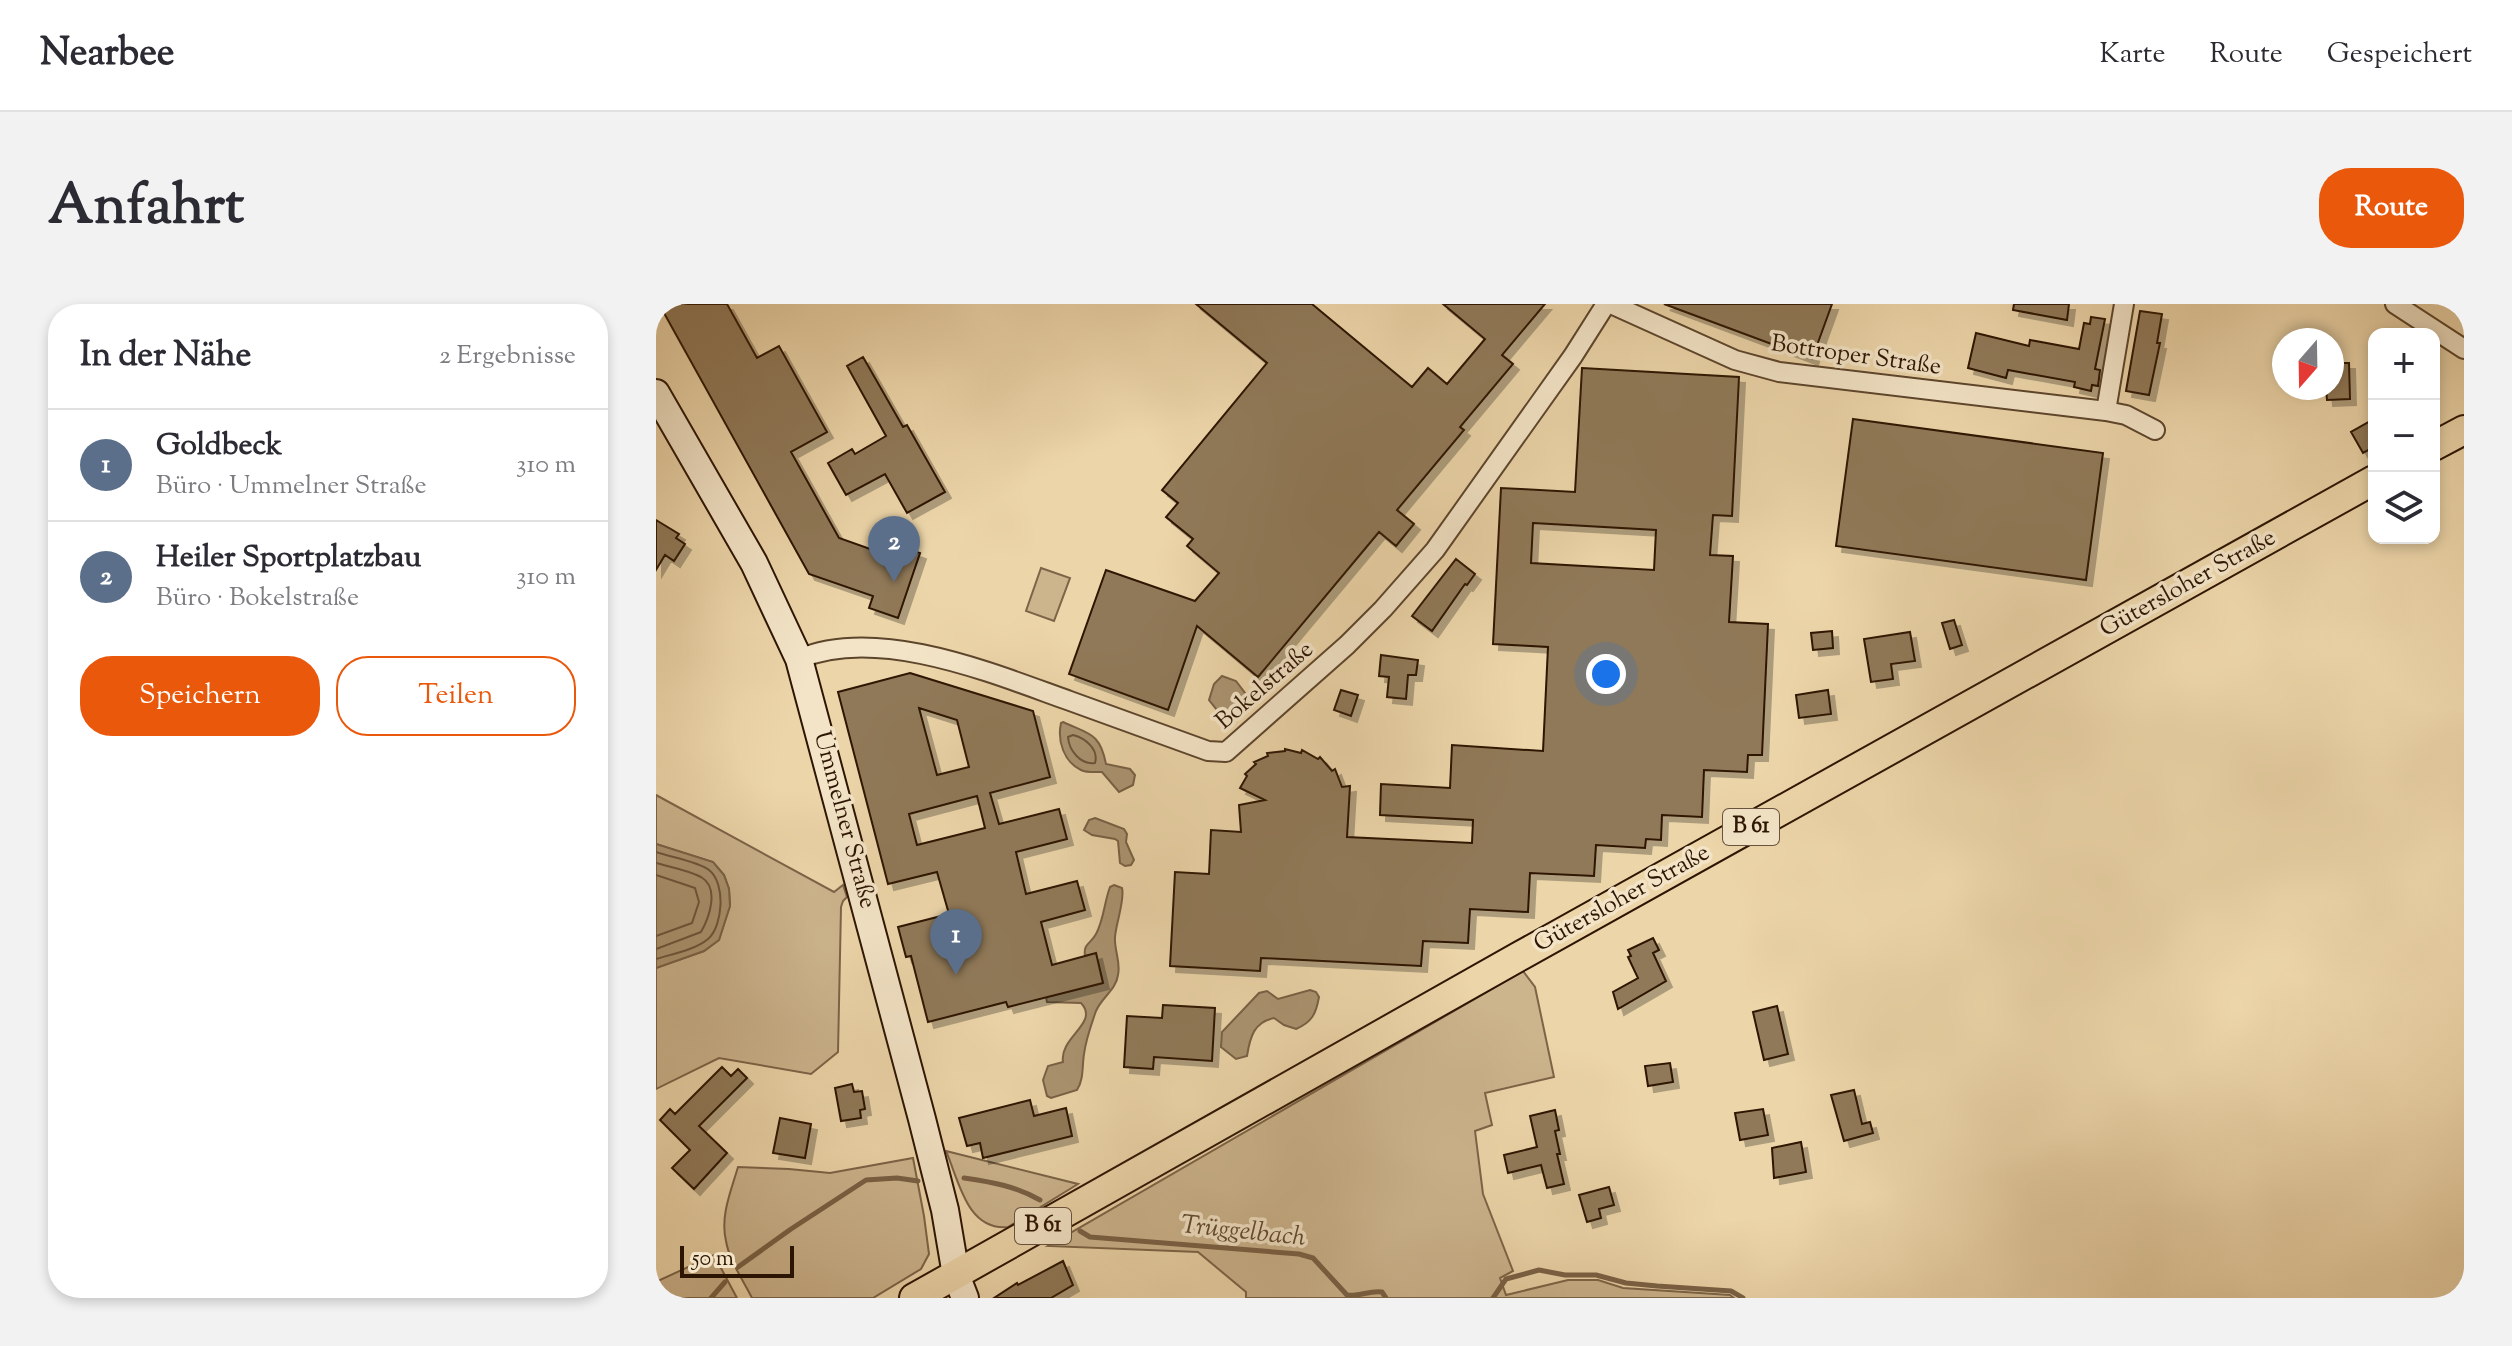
<!DOCTYPE html>
<html lang="de">
<meta charset="utf-8">
<style>
body{margin:0;font-family:"Sorts Mill Goudy",serif;background:#f2f2f3;color:#2b2b33}
.controls{position:absolute;right:24px;top:24px;display:grid;overflow:hidden;border-radius:16px;box-shadow:0 4px 12px #0003}
.controls button{width:72px;height:72px;display:grid;place-items:center;padding:0;border:0;border-bottom:2px solid #e1e1e2;background:#fff;color:#2b2b33;font:40px sans-serif}
.compass{position:absolute;left:1616px;top:24px;width:72px;height:72px;border-radius:50%;background:#fff;box-shadow:0 4px 12px #0003;rotate:200deg}
.scale{position:absolute;left:24px;bottom:20px;width:114px;box-sizing:border-box;padding-left:8px;border:4px solid #2d1503;border-top:0;font-size:22px;line-height:28px;white-space:nowrap;color:#2d1503;-webkit-text-stroke:6px #f3e4c7;paint-order:stroke}
.you{position:absolute;left:950px;top:370px;width:28px;height:28px;margin:-20px;border:6px solid #fff;border-radius:50%;background:#1a73e8;box-shadow:0 0 0 12px #1a73e833}
.badge{display:grid;place-items:center;width:52px;height:52px;border-radius:50%;background:#ea580c;color:#fff;font-size:26px;font-weight:700}
.pin{position:absolute;translate:-50% -66px;filter:drop-shadow(0 2px 4px #0008)}
.pin::after{content:'';position:absolute;top:42px;width:28px;height:24px;background:inherit;clip-path:polygon(0 0,100% 0,50% 100%)}
.list{margin:0;padding:0;list-style:none}
h2{display:flex;justify-content:space-between;align-items:center;height:104px;margin:0;padding:0 32px;font-size:34px}
h2 small{font-size:26px;font-weight:400;color:#7c7c81}
.list li{display:grid;grid-template-columns:52px 1fr auto;gap:24px;align-items:center;box-sizing:border-box;height:112px;padding:0 32px;border-top:2px solid #e1e1e2}
.list b{display:block;font-size:30px;white-space:nowrap}
.list p{margin:0;font-size:26px;white-space:nowrap;color:#7c7c81}
.list em{font-size:26px;font-style:normal;color:#7c7c81}
.actions{display:flex;gap:16px;padding:24px 32px}
.actions a{flex:1;padding:18px 0;border:2px solid #ea580c;border-radius:32px;text-align:center;font-size:28px;color:#ea580c}
.actions .main{background:#ea580c;color:#fff}
.icon{flex:none;width:44px;height:44px;fill:none;stroke:currentColor;stroke-width:2;stroke-linecap:round;stroke-linejoin:round}
.map{position:relative;flex:none;width:1808px;height:994px;overflow:hidden;border-radius:32px}
header{display:flex;align-items:center;gap:48px;box-sizing:border-box;height:112px;padding:0 40px;background:#fff;border-bottom:2px solid #e1e1e2}
header strong{font-size:38px}
nav{display:flex;gap:44px;margin-inline-start:auto;font-size:28px}
.intro{display:flex;align-items:center;justify-content:space-between;box-sizing:border-box;height:192px;padding:0 48px}
h1{margin:0;font-size:56px}
.button{padding:20px 36px;border-radius:32px;background:#ea580c;color:#fff;font-size:28px;font-weight:700}
main{display:flex;gap:48px;padding:0 48px}
aside{flex:1;background:#fff;border-radius:32px;box-shadow:0 4px 12px #0003}
.map>svg:first-child{display:block}
.green{fill:#ccb48d;stroke:#7c6448;stroke-width:2}
.water{fill:#ab9471;stroke:#796145;stroke-width:2}
.lines{fill:none;stroke-linecap:round;stroke-linejoin:round}
.shore{stroke:#6c543a;stroke-width:2}
.stream{stroke:#796145;stroke-width:5}
.building{fill:#907959;stroke:#2d1503;stroke-width:2;fill-rule:evenodd;filter:url(#shadow)}
.street-casing{stroke:#5d452c;stroke-width:22}
.secondary-casing{stroke:#2d1503;stroke-width:30}
.primary-casing{stroke:#2d1503;stroke-width:32}
.street{stroke:#f3e4c7;stroke-width:18}
.secondary{stroke:#f3e4c7;stroke-width:26}
.primary{stroke:#ecd5a9;stroke-width:28}
.labels{text-anchor:middle;dominant-baseline:central;stroke-width:7;stroke-linejoin:round;paint-order:stroke}
.shield{fill:#f3e4c7;stroke:#68533e;stroke-width:2}
.shield-label{font-size:22px;font-weight:bold;fill:#2d1503}
.street-label{font-size:24px;fill:#2d1503;stroke:#f3e4c7}
.water-label{font-size:26px;font-style:italic;fill:#5f482f;stroke:#f3e4c7}
</style>
<header>
<strong>Nearbee</strong>
<nav><a>Karte</a><a>Route</a><a>Gespeichert</a></nav>
</header>
<div class="intro"><h1>Anfahrt</h1><a class="button">Route</a></div>
<main>
<aside>
<h2>In der Nähe<small>2 Ergebnisse</small></h2>
<ul class="list">
<li><span class="badge" style="background:#5c6f8a">1</span><div><b>Goldbeck</b><p>Büro · Ummelner Straße</p></div><em>310 m</em></li>
<li><span class="badge" style="background:#5c6f8a">2</span><div><b>Heiler Sportplatzbau</b><p>Büro · Bokelstraße</p></div><em>310 m</em></li>
</ul>
<div class="actions"><a class="main">Speichern</a><a>Teilen</a></div>
</aside>
<div class="map">
<svg width="1808" height="994" viewBox="0 0 1808 994">
<defs>
<filter id="shadow"><feDropShadow dx="6" dy="6" stdDeviation="0" flood-color="#0004"/></filter>
</defs>
<rect width="100%" height="100%" fill="#ecd5a9"/>
<filter id="stains"><feTurbulence type="fractalNoise" baseFrequency=".0025" numOctaves="4"/><feColorMatrix values="0 0 0 0 .2 0 0 0 0 .09 0 0 0 0 .02 0 0 0 .5 -.17"/></filter>
<radialGradient id="worn" r=".72"><stop offset=".6" stop-color="#630" stop-opacity="0"/><stop offset="1" stop-color="#630" stop-opacity=".3"/></radialGradient>
<path class="green" d="M385,264L414,274L398,317L370,307Z
M0,491L178,588L187,581L191,593L187,597L185,603L182,748L155,770L63,754L0,785V664L48,647L63,636L74,601L73,585L68,571L57,558L0,540Z
M867,667L879,683L898,773L829,789L836,821L819,827L827,890L857,967L844,974L850,991L912,976H942L967,984L1074,991L1078,994H590V988L542,948L392,942Z
M290,847L422,880L352,923C311,927 303,877 290,847Z
M257,854L268,912L273,950L265,965L217,994H96C87,976 73,956 70,937C64,912 75,887 82,863L133,865L174,869Z
M58,951L81,994H0V976L2,977Z"/>
<path class="water" d="M566,372L580,377L589,389L586,399L574,408L561,406L553,396L558,380Z
M407,418C432,430 444,428 450,460L474,465L479,471L477,481L463,488L446,468C439,468 431,469 425,466C408,458 401,437 405,419Z
M439,514L468,525L471,530L470,538L478,556L475,561L469,562L464,559L462,537L459,535L436,531L428,526L433,516Z
M0,540L57,558L68,571L73,585L74,602L63,636L48,647L0,664Z
M458,581L466,584C469,596 460,619 459,633C458,646 465,658 462,671C460,686 446,693 440,707C435,721 430,735 428,750C426,762 428,775 421,786L395,794L391,792L387,776L392,762L407,758C403,733 444,719 425,699L391,698L390,693L447,679L440,650L429,652C427,639 435,640 440,630C448,615 448,599 454,583Z
M654,686L660,688L663,693C660,710 656,718 640,725L628,721L618,714C598,718 594,733 591,752L580,755L565,743L566,728L603,689L611,687L622,695Z"/>
<g class="lines">
<path class="shore" d="M417,431C429,434 443,445 439,459C425,461 413,447 412,433Z
M0,548C14,553 43,558 53,566C70,579 67,622 52,635C39,646 16,650 0,655
M0,559C14,563 32,566 45,573C64,584 53,614 45,628L0,645
M0,571L39,584L43,598L36,619L0,632"/>
<path class="stream" d="M308,874C336,878 359,882 384,896
M424,927L434,933L643,950L657,954L691,991C703,993 714,986 726,988L730,994
M82,963L135,925L210,876L241,874L262,877
M55,994L69,978
M837,994L850,975L883,966L909,971H940L970,979L1001,982L1075,987L1087,994"/>
</g>
<path class="building" d="M3,0H71L101,54L123,42L171,128L135,148L183,234L231,251L235,239L264,249L242,314L213,304L217,292L153,270Z
M540,0H656L756,83L772,64L791,80L829,35L787,0H889L846,51L857,60L804,123L808,126L741,206L758,220L740,242L723,228L602,373L541,322L512,406L413,370L450,266L539,297L563,269L531,242L537,235L510,213L522,199L506,186L611,59Z
M1008,0H1176L1156,55Z
M1358,0H1413L1411,16L1357,6Z
M1484,7L1506,10L1501,39H1504L1493,91L1470,87Z
M1435,13L1449,15L1439,65L1444,66L1442,82L1436,81L1435,87L1418,83L1419,78L1352,66L1350,74L1312,64L1320,29L1373,42L1374,36L1423,45L1428,19L1434,20Z
M207,53L247,123L251,121L289,188L251,209L229,170L190,191L172,159L196,145L199,150L230,132L191,62Z
M1676,59H1693L1694,95L1671,96L1670,84H1676Z
M926,64L1083,73L1076,212L1057,211L1054,251L1077,252L1073,318L1112,320L1106,451H1092L1091,468L1048,466L1046,513L1006,511L1005,536L990,535L989,544L940,541L938,572L874,569L872,608L814,605L812,639L767,637L765,662L605,654L604,667L514,662L519,568L553,570L555,526L585,528L583,501L609,496L584,484L591,472L589,470L600,460L598,458L612,452L611,449L629,447V445L645,449L646,446L662,455L664,453L676,467L679,465L686,483L694,482L691,533L816,539L817,516L724,511L725,480L794,484L796,441L887,447L892,343L837,340L845,184L919,188ZM877,219L1000,226L998,266L875,259Z
M1197,115L1447,149L1430,276L1180,242Z
M1718,115V143L1707,149L1695,128Z
M0,216L23,230L20,234L29,240L18,257L9,251L0,266Z
M800,255L819,270L811,281L809,280L776,327L756,312Z
M1298,316L1306,341L1294,345L1286,319Z
M1176,327L1177,344L1157,346L1155,329Z
M1254,328L1259,357L1235,360L1237,375L1215,378L1208,335Z
M725,351L762,356L760,371H752L750,395L731,393L733,373L723,372Z
M254,369L377,407L394,473L334,489L343,520L403,505L411,535L360,548L370,590L421,577L429,606L385,618L396,661L440,649L447,679L352,703L350,698L272,718L255,652L250,653L242,623L293,610L281,568L232,580L182,388ZM263,404L301,416L313,463L281,471ZM321,492L329,524L261,541L253,510Z
M685,386L702,391L695,412L678,406Z
M1172,386L1175,410L1143,414L1140,391Z
M997,634L1003,646L997,649L1010,677L962,705L957,688L982,674L972,653L975,652L972,646Z
M507,701L559,704L556,757L498,753L497,765L468,763L471,712L506,714Z
M1121,702L1132,750L1108,756L1097,708Z
M1014,759L1017,778L992,782L989,762Z
M66,763L75,772L82,765L91,774L43,822L71,849L38,885L16,864L34,846L4,816L14,805L19,810Z
M196,780L198,788L206,787L209,805L204,806L205,814L185,817L179,784Z
M1198,786L1206,820L1214,818L1217,829L1188,837L1175,791Z
M374,796L378,812L410,804L416,832L327,854L324,839L311,842L303,814Z
M1107,805L1112,831L1084,836L1079,809Z
M899,806L903,826L899,827L904,850H901L908,880L891,884L885,861L852,869L848,851L881,843L874,812Z
M124,814L155,820L149,854L117,849Z
M1145,838L1150,868L1118,874L1116,844Z
M953,883L958,901L943,905L945,914L931,918L923,891Z
M407,957L417,981L395,994H338L361,979L362,981Z"/>
<g class="lines">
<defs>
<path id="street" d="M955,0L1079,56L1123,68L1450,107L1470,111L1499,126
M1739,0L1808,45
M1450,107L1468,0
M143,355C222,321 338,370 414,397C460,414 506,430 552,447L570,448L691,341L727,305L779,246L917,52L950,0"/>
<path id="secondary" d="M0,89L98,259L143,355L266,815L289,906L300,971L309,994"/>
<path id="primary" d="M1778,142L1808,126
M258,994L864,652L1718,176"/>
</defs>
<use href="#street" class="street-casing"/>
<use href="#secondary" class="secondary-casing"/>
<use href="#primary" class="primary-casing"/>
<use href="#street" class="street"/>
<use href="#secondary" class="secondary"/>
<use href="#primary" class="primary"/>
</g>
<g class="labels">
<g class="shield">
<rect x="1067" y="505" width="56" height="36" rx="6"/>
<rect x="359" y="904" width="56" height="36" rx="6"/>
</g>
<g class="shield-label">
<text x="1095" y="523">B 61</text>
<text x="387" y="922">B 61</text>
</g>
<g class="street-label">
<text transform="translate(1200 52) rotate(8)">Bottroper Straße</text>
<text transform="translate(1532 280) rotate(-29)">Gütersloher Straße</text>
<text transform="translate(609 382) rotate(-41)">Bokelstraße</text>
<text transform="translate(188 516) rotate(75)">Ummelner Straße</text>
<text transform="translate(966 595) rotate(-29)">Gütersloher Straße</text>
</g>
<g class="water-label">
<text transform="translate(587 928) rotate(6)">Trüggelbach</text>
</g>
</g>
<rect width="100%" height="100%" filter="url(#stains)"/>
<rect width="100%" height="100%" fill="url(#worn)"/>
</svg>
<div class="controls">
<button>+</button>
<button>−</button>
<button><svg class="icon" aria-label="layers" viewBox="0 0 24 24"><path d="M12 4l9 5-9 5-9-5zM3 14l9 5 9-5"/></svg></button>
</div>
<svg class="compass" viewBox="-18 -18 36 36"><path d="M0-13l5 13h-10z" fill="#e53935"/><path d="M0 13l5-13h-10z" fill="#7c7c81"/></svg>
<div class="scale">50 m</div>
<div class="you"></div>
<div class="pin badge" style="left:300px;top:671px;background:#5c6f8a">1</div>
<div class="pin badge" style="left:238px;top:278px;background:#5c6f8a">2</div>
</div>
</main>
